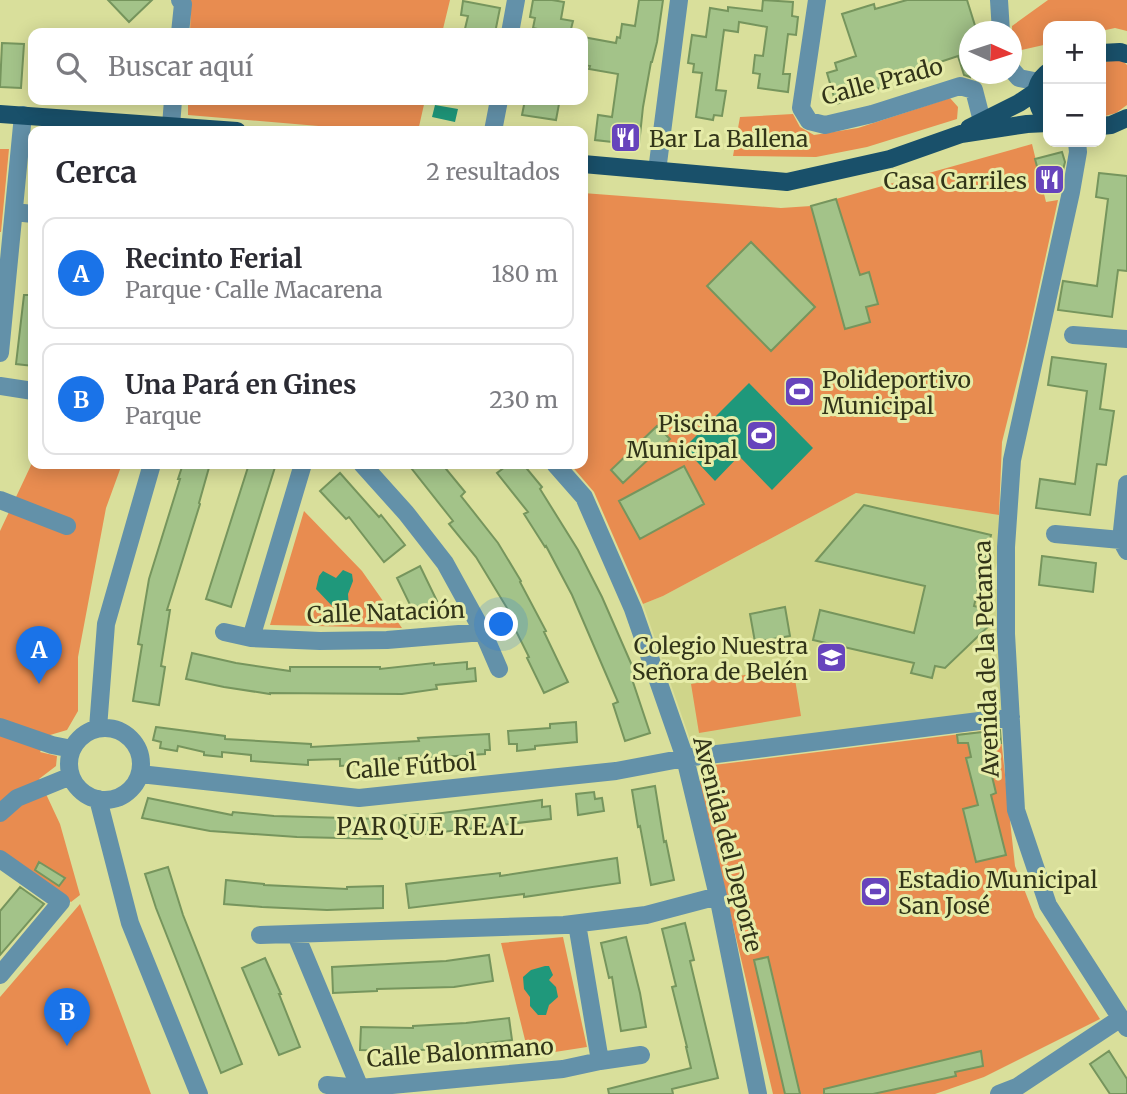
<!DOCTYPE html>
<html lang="es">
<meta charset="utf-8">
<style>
body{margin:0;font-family:Merriweather,serif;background:#f2f2f3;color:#2b2b33}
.controls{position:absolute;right:21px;top:21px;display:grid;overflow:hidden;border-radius:14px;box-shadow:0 4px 18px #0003}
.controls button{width:63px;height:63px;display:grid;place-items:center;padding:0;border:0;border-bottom:2px solid #e1e1e2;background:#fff;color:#2b2b33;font:35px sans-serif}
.compass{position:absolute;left:959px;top:21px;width:63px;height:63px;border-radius:50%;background:#fff;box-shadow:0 4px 18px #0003;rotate:93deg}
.you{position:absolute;left:502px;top:625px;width:24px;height:24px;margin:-18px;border:5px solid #fff;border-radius:50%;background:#1a73e8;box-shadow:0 0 0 10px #1a73e833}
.badge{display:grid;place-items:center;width:46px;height:46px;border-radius:50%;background:#1a73e8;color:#fff;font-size:23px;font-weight:700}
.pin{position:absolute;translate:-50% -58px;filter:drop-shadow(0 2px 4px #0008)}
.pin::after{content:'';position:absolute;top:37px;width:24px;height:21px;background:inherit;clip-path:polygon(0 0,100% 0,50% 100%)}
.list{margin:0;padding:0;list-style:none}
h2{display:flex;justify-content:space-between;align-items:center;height:91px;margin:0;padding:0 28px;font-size:30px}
h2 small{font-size:23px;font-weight:400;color:#7c7c81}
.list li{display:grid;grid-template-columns:46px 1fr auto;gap:21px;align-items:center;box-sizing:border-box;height:112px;margin:0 14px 14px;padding:0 14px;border:2px solid #e1e1e2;border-radius:14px}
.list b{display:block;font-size:26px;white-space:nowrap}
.list p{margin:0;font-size:23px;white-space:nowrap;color:#7c7c81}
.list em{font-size:23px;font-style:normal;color:#7c7c81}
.icon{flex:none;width:38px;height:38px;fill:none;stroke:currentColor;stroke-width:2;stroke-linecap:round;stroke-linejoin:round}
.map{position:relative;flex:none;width:1127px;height:1094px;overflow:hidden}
.search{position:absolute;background:#fff;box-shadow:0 4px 18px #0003;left:28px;top:28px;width:560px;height:77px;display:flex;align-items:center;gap:18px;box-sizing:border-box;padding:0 24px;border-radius:14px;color:#7c7c81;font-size:26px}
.panel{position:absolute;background:#fff;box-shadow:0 4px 18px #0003;left:28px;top:126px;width:560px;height:343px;border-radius:14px}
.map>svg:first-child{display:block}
.built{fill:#cfd58a}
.green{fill:#e88c50}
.water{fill:#1f987b}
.building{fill:#a3c389;stroke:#76955d;stroke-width:2}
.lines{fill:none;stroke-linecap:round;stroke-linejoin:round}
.minor{stroke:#6391a9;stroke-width:18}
.major{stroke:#19506a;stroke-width:18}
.labels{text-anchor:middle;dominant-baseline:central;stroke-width:6;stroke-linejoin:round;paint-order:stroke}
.street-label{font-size:23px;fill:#323419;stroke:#e6eca8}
.poi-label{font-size:23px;fill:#323419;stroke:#e6eca8;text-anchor:start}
.neighbourhood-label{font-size:24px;letter-spacing:2px;fill:#323419;stroke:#e6eca8}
</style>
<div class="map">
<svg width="1127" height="1094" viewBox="0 0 1127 1094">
<rect width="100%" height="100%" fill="#d9df9b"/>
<path class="built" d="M856,493L999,515L998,559L990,587L998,590L1001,711L693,748L643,604L663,596Z"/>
<path class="green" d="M191,0H450L442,33H190Z
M1048,0H1127V31L1115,28L1101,31V26H1048V44L1013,52L1012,26Z
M1122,60L1127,65V105L1116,113L1101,117V62Z
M950,98L958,107L957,119L867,147L816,157L733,156L740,117L793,114L800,127L814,135L858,128Z
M188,100H425L418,131H377L188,115Z
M1032,144L1046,202L1058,200L1027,342L1002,442L999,515L856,493L663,596L643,604L594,492L570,464H583V193L781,208L811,206Z
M0,149H9L1,232H0Z
M33,461V464H122L106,508L78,657V711L67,730L50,735L40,752L57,756L56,766L39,779L60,824L80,895L71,902L0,853V531Z
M304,511L362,571L402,628L270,625Z
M793,667L801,716L699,733L691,684Z
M1000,729L1015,866L1035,917L1100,1019L984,1077L935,1094H773L699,781L717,779L714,765Z
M80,904L151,1094H0V997Z
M563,937L587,1047L529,1056L501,943Z"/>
<path class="water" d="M435,105L458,109L455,122L432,117Z
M749,383L813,448L772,490L739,456L715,481L684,448Z
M343,570L352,574L353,581L348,594L349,609L334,608L316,589L319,576L323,571L336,578Z
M545,966H549L553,975L549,980L556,987L558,997L549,1005L546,1015H538L530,1006V997L524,989L523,977L531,970Z"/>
<path class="building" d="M108,0H152L129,22Z
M533,0H552L564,2L561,19L573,21L570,33H541L542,30L533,28L535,18L530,17Z
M639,0H663L657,42L652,62H651L643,107L639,145L595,140L598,115L612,117L618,74L589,69L590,66L583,65V37L616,43L617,37L620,38L622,24L635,26Z
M763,0L793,2L792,16L798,17L796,35L788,34L783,74H790L788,92L758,88L760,74L753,73L755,55L763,56L767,27L739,22L738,32L724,30L716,90L726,91L722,116L714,115L713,120L696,117L702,73L693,72L694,64L688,63L692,35L706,37L710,8L728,11V7L762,11Z
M907,0H967L977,32H970V77L964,75L958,56L931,65L933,72L921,76L918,67L884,79L886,86L874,90L872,85L847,93L849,100L836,104L827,73L837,70L835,63L856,56L842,14L874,4L875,9Z
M463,1L500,8L495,33H464L468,16L461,15Z
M2,43L24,44L21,88L0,87Z
M525,100H556V103L559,104L556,120L522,115Z
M1062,152L1065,162L1063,170L1057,172L1060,189L1044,193L1035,159Z
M1099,173L1127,176V271L1118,270L1112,317L1058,310L1063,281L1097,286L1108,199L1096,197Z
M836,199L860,275L869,272L878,304L866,307L870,322L845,329L811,206Z
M751,242L815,307L771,351L707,286Z
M24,295H33V366L16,364Z
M1052,357L1106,364L1100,409L1114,411L1106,465L1097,464L1090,515L1036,508L1040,479L1075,484L1087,391L1048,385Z
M657,426L670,439L623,483L611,470Z
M183,464H210L199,503L200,504L167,610H170L161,666L165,667L159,705L133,701L142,645L138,644L149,579L180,479H178Z
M249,464H276L231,607L206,599Z
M408,464H442L465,492L461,496L498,543L521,581L520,582L546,631L544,632L568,682L544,693L527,658L529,657L505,609L507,608L476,557L449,524L453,521Z
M509,464H523L542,487L540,489L578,550L602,597L637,677L632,679L650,733L625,741L613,704L618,702L572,595L546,546L545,547L524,514L528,512L497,473Z
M684,466L704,504L640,539L619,501Z
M340,473L379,517L381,515L405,545L384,562L349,517L346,519L320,491Z
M864,505L991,535L974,606L982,608L980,617L994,621L945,668L935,666L932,678L911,673L914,663L813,640L820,610L914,633L925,586L816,561Z
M1042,556L1096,563L1093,592L1039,585Z
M420,566L437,601L414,613L397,578Z
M785,607L790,636L755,642L750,614Z
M192,653L236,663L290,671V667H380V669L434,663V665L467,662V669L475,668L476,681L436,685L437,689L402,694L270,693V694L224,687L186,679Z
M576,722L577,742L535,746V749L517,751V744H509L508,731L550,728V724Z
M156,727L225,736V739L311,744V747L419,741L418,738L489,734L490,750H485V754L427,758V756L399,758V762L340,766V759L308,760V765L251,761V755L222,752V757L204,755V752L178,746L177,751L160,748L161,742L153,740Z
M1000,730L1001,743H984L996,793L991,795L1006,855L976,862L963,809L978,805L966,758L971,757L968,743H958L957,735Z
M655,786L664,842L666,841L674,880L651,885L640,826L638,827L632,790Z
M594,792L595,799L602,798L604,811L578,815L576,794Z
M148,798L232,815L233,812L274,816L381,819L382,839L297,837L210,831L142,818Z
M542,800V807L550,806L551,819L400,837L399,820H401V816L418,814L419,816Z
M617,858L620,883L524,897V894L409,908L406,884L500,873V876Z
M39,862L65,878L59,886L35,870Z
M168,867L183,915L242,1064L221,1073L156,908L145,874Z
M226,880L264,884V885L347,889V887L383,886V908L327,910L262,907L224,904Z
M20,887L44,904L0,955V911Z
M685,923L694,960L690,961L718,1078L672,1089L673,1094H609L608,1089L691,1068L686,1047H687L672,987L676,986L662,929Z
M626,937L640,993L646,1027L621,1031L612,977L609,978L601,943Z
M489,955L493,981L454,987L377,989V991L333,993L332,967L446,961Z
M768,957L800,1094H785L754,960Z
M265,958L281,994H279L300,1047L279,1055L242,968Z
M509,1018L512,1040L450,1048L407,1051L360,1050L361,1027L413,1028V1026L466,1023Z
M981,1051L983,1066L955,1072L956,1076L873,1094H824V1089Z
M1109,1051L1127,1079V1094H1110L1090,1064Z"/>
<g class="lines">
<path class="minor" d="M180,0L183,4L180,33
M817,0L801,108L809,121L825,125L872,114L960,86L974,90L982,121
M999,0L1001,32
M510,33L516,0
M1012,70L1019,78L1039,82
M171,126L173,100
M493,131L499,100
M1077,142L1078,152L1071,192L1012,460L1006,547V634L1016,810L1048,905L1127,1028
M657,171L679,0
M14,212L33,214
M1073,335L1127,339
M0,353L23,115
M0,386L33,391
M303,464L251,638L320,641L387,640L483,632L445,563L406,513L362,464
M555,464L584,497L633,609L685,758L718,896L758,1094
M0,500L67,526
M1055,534L1121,540L1127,551
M1121,540L1127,484
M224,632L251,638
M483,632L499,669
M0,727L52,745L72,749
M98,728L106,624L152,464
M69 764a36 36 0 1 1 72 0a36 36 0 1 1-72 0Z
M140,774L359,798L616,771L685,758L1011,717
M98,799L130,923L199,1094
M0,813L17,798L71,776
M0,859L61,902L0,975
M260,935L564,925L646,915L718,896
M296,935L360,1088L563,1069L600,1061L577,924
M600,1061L641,1055
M327,1085L360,1088
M999,1094L1017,1087L1121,1018"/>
<path class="major" d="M1101,53L1120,52L1127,54
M1048,72C1045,75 1042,77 1040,81C1032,94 1039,111 1048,121
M0,114L237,131
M1101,126L1111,125L1127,118
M969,128L1019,103L1037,91
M583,164L787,182L890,159L961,134L1027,124L1048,123"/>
</g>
<defs>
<symbol id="restaurant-square" viewBox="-11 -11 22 22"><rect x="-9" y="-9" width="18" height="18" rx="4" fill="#6744bc" stroke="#e6eca8"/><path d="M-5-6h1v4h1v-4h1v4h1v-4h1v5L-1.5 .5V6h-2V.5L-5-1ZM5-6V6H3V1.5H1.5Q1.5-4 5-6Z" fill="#fff"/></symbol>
<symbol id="stadium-square" viewBox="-11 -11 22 22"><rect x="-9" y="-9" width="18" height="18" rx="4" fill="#6744bc" stroke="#e6eca8"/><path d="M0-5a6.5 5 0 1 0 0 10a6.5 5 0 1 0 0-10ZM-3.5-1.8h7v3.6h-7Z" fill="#fff"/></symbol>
<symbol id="school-square" viewBox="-11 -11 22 22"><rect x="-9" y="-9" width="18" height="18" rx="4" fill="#6744bc" stroke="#e6eca8"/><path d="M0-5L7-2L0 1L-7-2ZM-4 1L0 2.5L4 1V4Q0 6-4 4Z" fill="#fff"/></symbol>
</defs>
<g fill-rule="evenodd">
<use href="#restaurant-square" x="608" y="120" width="35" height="35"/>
<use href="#restaurant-square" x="1032" y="162" width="35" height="35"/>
<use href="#stadium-square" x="782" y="374" width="35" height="35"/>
<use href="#stadium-square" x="744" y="418" width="35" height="35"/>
<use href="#school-square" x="814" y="640" width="35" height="35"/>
<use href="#stadium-square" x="858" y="874" width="35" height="35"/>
</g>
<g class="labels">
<g class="street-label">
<text transform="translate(882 81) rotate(-15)">Calle Prado</text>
<text transform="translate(386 612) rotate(-2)">Calle Natación</text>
<text transform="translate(986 659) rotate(-92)">Avenida de la Petanca</text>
<text transform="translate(411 766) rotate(-4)">Calle Fútbol</text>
<text transform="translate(728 844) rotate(76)">Avenida del Deporte</text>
<text transform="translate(460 1052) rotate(-4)">Calle Balonmano</text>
</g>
<g class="poi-label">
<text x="649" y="138">Bar La Ballena</text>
<text x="1027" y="180" text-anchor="end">Casa Carriles</text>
<text x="822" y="379">Polideportivo<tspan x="822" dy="26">Municipal</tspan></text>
<text x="738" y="423" text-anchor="end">Piscina<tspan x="738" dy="26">Municipal</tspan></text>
<text x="808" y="645" text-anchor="end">Colegio Nuestra<tspan x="808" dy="26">Señora de Belén</tspan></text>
<text x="898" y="879">Estadio Municipal<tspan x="898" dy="26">San José</tspan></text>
</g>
<g class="neighbourhood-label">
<text x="431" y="826">PARQUE REAL</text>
</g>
</g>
</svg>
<div class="controls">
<button>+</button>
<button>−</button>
</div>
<svg class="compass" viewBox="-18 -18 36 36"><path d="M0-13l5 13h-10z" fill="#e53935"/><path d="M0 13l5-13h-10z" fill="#7c7c81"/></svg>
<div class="you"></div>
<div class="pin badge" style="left:39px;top:684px">A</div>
<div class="pin badge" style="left:67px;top:1046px">B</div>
<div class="search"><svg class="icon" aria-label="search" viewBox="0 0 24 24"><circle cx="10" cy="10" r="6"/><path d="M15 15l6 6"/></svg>Buscar aquí</div>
<section class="panel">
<h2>Cerca<small>2 resultados</small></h2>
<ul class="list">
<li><span class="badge">A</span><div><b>Recinto Ferial</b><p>Parque · Calle Macarena</p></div><em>180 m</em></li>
<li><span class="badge">B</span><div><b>Una Pará en Gines</b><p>Parque</p></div><em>230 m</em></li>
</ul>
</section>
</div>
